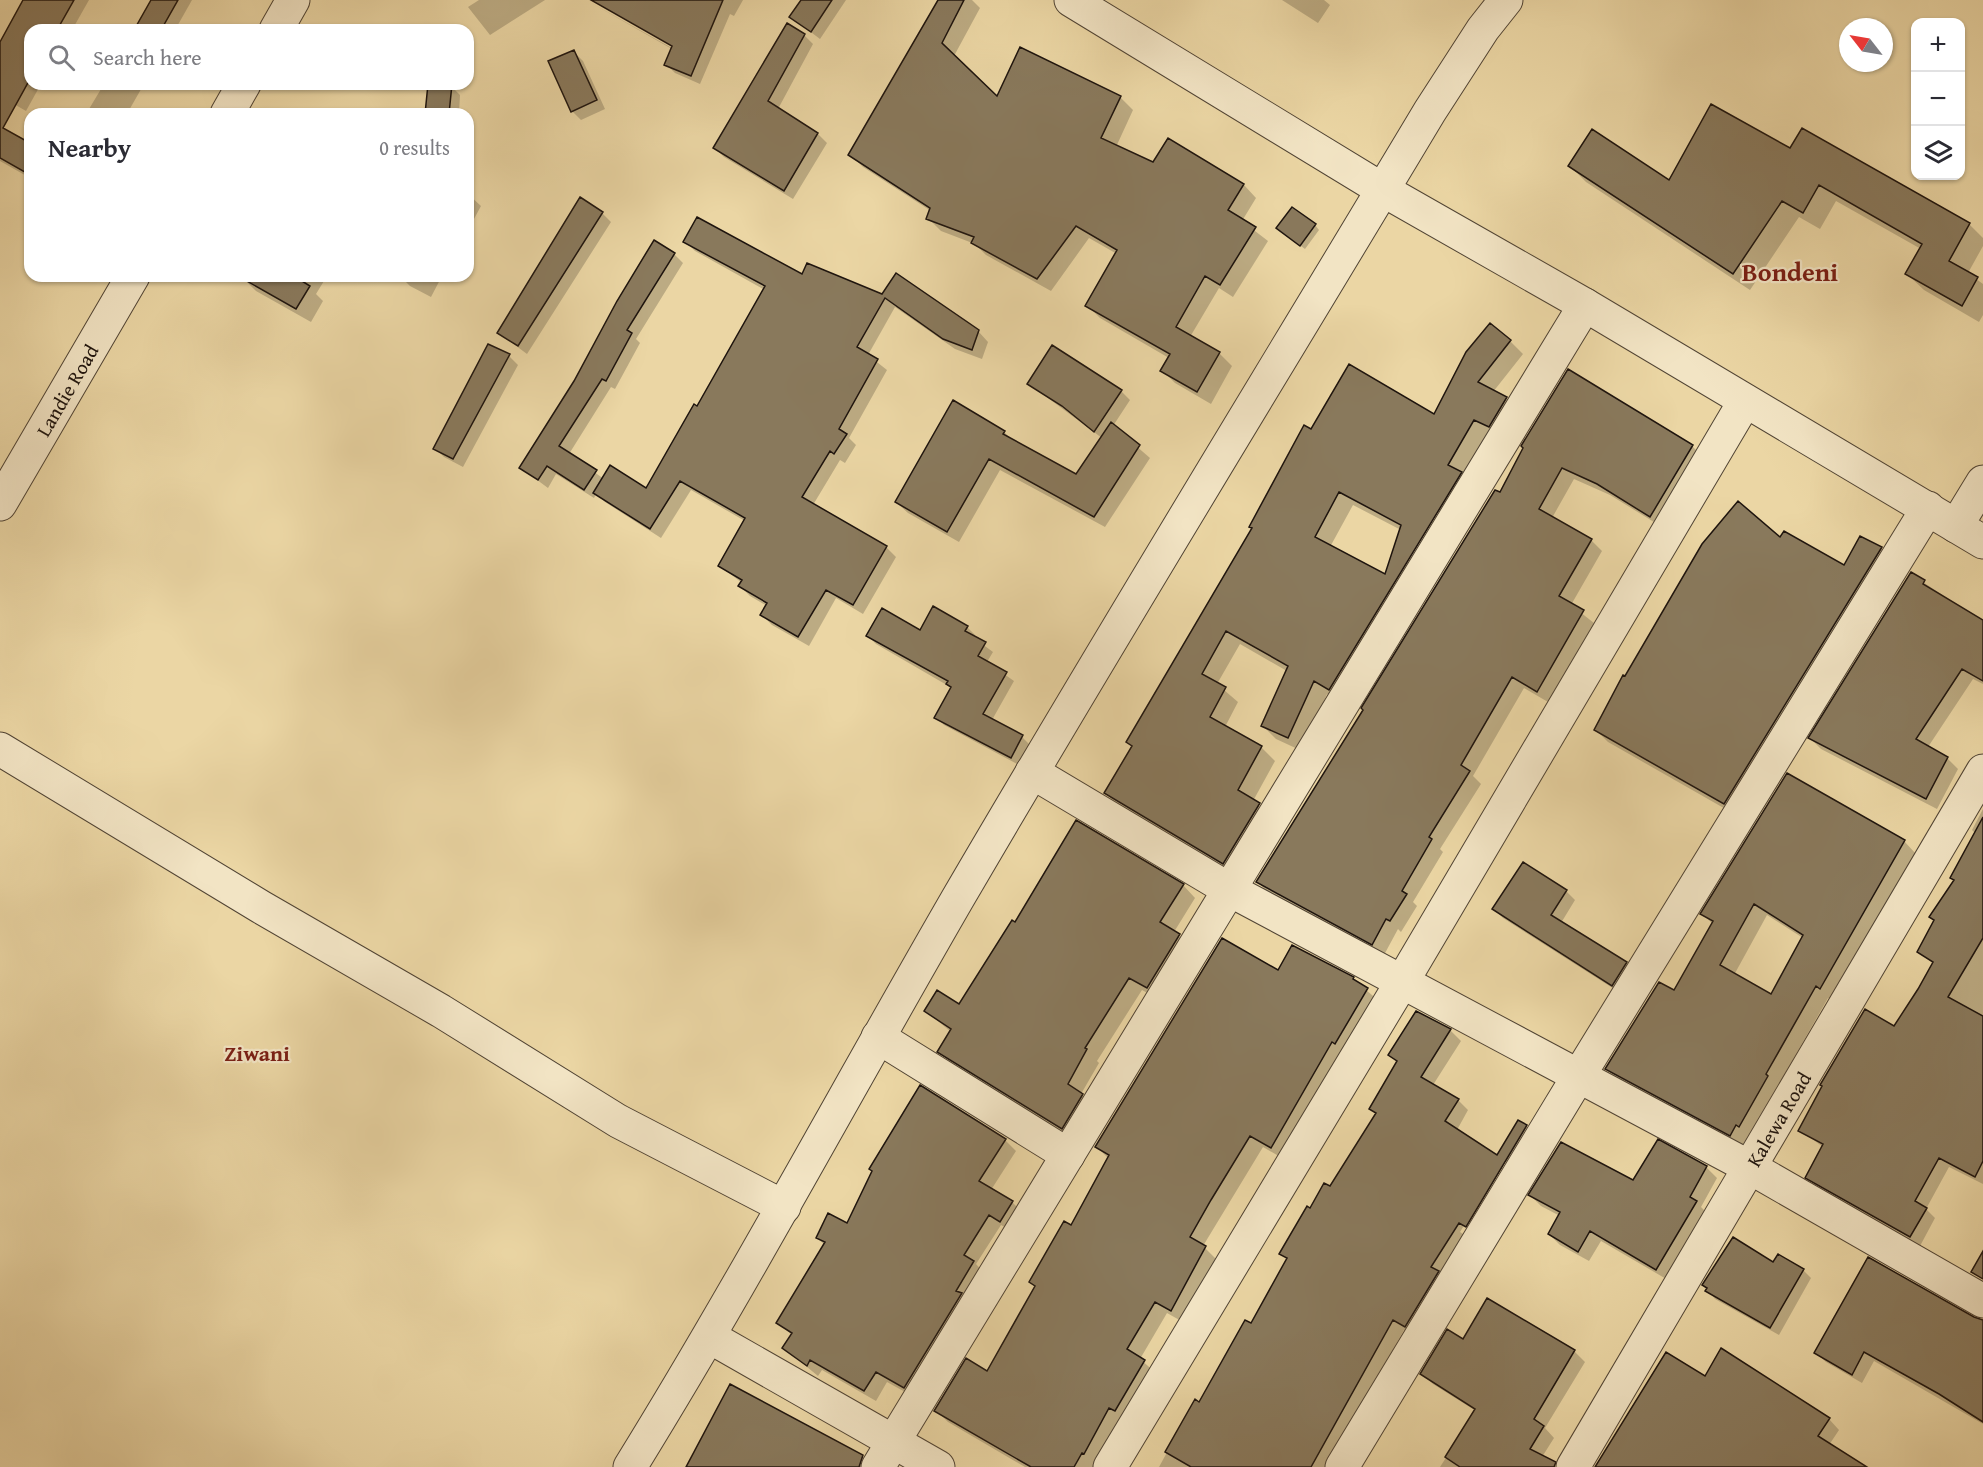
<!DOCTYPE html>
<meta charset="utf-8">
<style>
body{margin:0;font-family:"Gentium Book Plus",serif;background:#f7f7f7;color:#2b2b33}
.controls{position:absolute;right:18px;top:18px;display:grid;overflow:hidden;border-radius:12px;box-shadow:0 2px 4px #0004}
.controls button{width:54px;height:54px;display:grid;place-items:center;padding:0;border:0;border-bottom:2px solid #e1e1e2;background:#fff;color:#2b2b33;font:30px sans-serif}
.compass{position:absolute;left:1839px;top:18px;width:54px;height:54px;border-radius:50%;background:#fff;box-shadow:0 2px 4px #0004;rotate:301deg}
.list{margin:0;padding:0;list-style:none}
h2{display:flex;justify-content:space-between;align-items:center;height:78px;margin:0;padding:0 24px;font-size:26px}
h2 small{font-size:20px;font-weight:400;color:#7c7c81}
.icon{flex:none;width:33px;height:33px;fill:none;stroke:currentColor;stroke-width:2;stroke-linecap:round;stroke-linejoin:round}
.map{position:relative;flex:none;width:1983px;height:1467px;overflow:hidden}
.search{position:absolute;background:#fff;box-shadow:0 2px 4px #0004;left:24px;top:24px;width:450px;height:66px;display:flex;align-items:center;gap:15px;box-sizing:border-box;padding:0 21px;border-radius:18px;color:#7c7c81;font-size:22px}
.panel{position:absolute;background:#fff;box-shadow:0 2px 4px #0004;left:24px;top:108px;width:450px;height:174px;border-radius:18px}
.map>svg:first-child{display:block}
.shadow{fill:#0003;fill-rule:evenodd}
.building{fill:#89795c;stroke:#1e140e;stroke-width:1.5;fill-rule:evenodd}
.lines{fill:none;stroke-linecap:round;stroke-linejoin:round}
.street-casing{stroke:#514434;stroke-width:35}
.street{stroke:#f2e4c4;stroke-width:33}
.labels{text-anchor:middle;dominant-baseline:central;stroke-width:4.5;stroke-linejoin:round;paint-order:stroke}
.street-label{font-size:20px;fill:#1e140e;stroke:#f2e4c4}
.quarter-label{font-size:22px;font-weight:bold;fill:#7a1f14;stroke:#f2e4c4}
.district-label{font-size:26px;font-weight:bold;fill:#7a1f14;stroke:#f2e4c4}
</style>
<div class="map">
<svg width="1983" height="1467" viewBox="0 0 1983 1467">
<rect width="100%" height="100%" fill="#ebd6a4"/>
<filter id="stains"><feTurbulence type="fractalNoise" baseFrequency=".00333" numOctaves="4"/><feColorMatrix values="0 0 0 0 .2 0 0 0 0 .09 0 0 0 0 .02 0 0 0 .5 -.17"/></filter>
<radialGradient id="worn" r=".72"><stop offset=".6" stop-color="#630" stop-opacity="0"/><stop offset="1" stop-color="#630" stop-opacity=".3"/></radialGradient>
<path class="shadow" d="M27,0H89L72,30H30V84H41L26,111L0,96V46Z
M154,0H192L175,30H137Z
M479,0H545L490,35L468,7Z
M586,0L677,51L679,48L594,0H743L734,16L730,14L700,84L675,73L666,64L672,49Z
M802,0H846L820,39L791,17Z
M939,0H972L980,8L954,56L998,98L1120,97L1133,110L1116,147L1154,164L1169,140L1244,185L1256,198L1242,221L1268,241L1233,297L1219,288L1190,337L1219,353L1232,366L1211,404L1175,383L1162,370L1169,358L1100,318L1087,305L1117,254L1089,238L1051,291L986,255L975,244L941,231L928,218L931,211L863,167L850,154Z
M1282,0H1324L1330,5L1318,23Z
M804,35L813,44L778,109L818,134L827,143L793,199L724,157L715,148Z
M574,52L583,61L605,109L581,120L572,111Z
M104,84H144L128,112L130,114H86Z
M451,86L460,95L459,114H427Z
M0,128L30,144V178L0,161Z
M1791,150L1969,224L1983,238V246L1968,273L1983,284V315L1979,322L1924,290L1907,274L1921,249L1836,201L1820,229L1799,217L1750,290L1586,182L1570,166L1669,182Z
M468,194L481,206L468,230Z
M602,213L611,222L527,354L499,333Z
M1315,225L1319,230L1305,249L1282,232Z
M685,241L803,277L808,265L978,331L988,342L982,359L955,349L895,307L868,355L887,370L849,438L856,445L845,463L840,460L813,505L886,547L896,557L863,614L836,598L809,646L772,625L762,615L767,606L750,596L740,586L742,583L720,566L745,521L691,490L661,538L605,502L596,494L594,498L556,474L548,488L521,468L674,254L683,263L636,339L640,343L615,389L611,387L569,454L604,479L647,490L698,408L765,290L695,251Z
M327,276L316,294L323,301L311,322L256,291L242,277Z
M442,276L431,297L410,286L401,277Z
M1510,341L1523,354L1493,392L1506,399L1519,412L1502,439L1488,432L1343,702L1327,694L1302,751L1276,739L1263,726L1287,671L1240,644L1217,684L1238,702L1225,727L1261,747L1275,761L1253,801L1272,818L1237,876L1119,806L1105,793L1133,747L1128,742L1312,431L1435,416ZM1353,505L1401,530L1386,577L1330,547ZM1436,511L1439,512L1408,562V556Z
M509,356L518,365L463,467L444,457L435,448Z
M1029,384L1121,391L1130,400L1113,426L1150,458L1105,527L1000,470L959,542L908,513L896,502L1004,432L1015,442L1077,476L1102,438Z
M1692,446L1704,458L1662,527L1610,495L1574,479L1552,518L1591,540L1602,551L1571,605L1594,623L1548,702L1524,688L1473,776L1481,784L1440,849L1443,852L1413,902L1417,906L1401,932L1398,929L1384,955L1269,894L1258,882L1500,494L1525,448Z
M1780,540L1845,567L1881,548L1893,561L1736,815L1608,742L1596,730Z
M1911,574L1983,622V684L1973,679L1928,747L1947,758L1958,769L1937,809L1821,749L1810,738Z
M967,627L975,635L974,638L993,652L987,662L1014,681L992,720L1022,737L1030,745L1019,765L944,725L936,717L952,688L876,644L868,636Z
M1983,809V1184L1949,1167L1926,1209L1935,1218L1920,1246L1817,1187L1807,1177L1823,1147L1800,1130L1895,1028L1934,964L1919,952L1955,880L1976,834L1972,830Z
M1904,841L1916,854L1833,1000L1828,998L1743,1147L1619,1081L1607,1069L1674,992L1713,924L1702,914ZM1767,915L1803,938L1771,996L1734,975Z
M1523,864L1566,891L1575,900L1561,923L1626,963L1635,972L1622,994L1503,918L1494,909Z
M1183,885L1195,898L1174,932L1192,948L1160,1000L1142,990L1097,1061L1099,1063L1081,1094L1095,1108L1075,1141L952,1064L939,1051L951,1032L926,1011L959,1006L1016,924Z
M1293,947L1353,979L1379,1001L1284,1159L1263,1147L1203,1246L1217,1260L1183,1322L1167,1313L1140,1359L1156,1373L1122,1419L1093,1467H1025L948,1422L936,1410L988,1373L1109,1159L1097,1147L1278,972Z
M1417,1013L1450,1030L1461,1041L1433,1085L1458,1100L1468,1110L1457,1130L1498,1157L1526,1126L1537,1136L1416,1336L1404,1330L1327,1467H1159L1195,1401L1199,1404L1252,1325L1288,1260L1281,1254L1311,1210L1330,1188L1376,1114L1371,1108L1397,1063L1390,1055ZM1503,1162H1507L1463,1234L1460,1232Z
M1005,1140L1016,1151L991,1190L1012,1202L1023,1213L1012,1231L1001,1225L976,1264L984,1273L916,1398L887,1382L876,1401L822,1370L818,1376L784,1348L792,1335L778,1323L825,1245L817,1238L848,1225Z
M1706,1167L1717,1178L1701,1207L1707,1213L1668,1280L1601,1241L1589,1261L1560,1245L1549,1234L1560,1216L1541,1206L1530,1195L1634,1182Z
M1773,1264L1803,1270L1811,1278L1779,1335L1715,1299L1704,1285Z
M1974,1319L1983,1321V1424L1874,1361L1862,1383L1826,1362L1816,1353Z
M1463,1341L1574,1351L1585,1362L1545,1428L1554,1438L1542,1457L1552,1467H1440L1476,1411L1433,1384L1422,1374Z
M1705,1378L1829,1419L1839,1430L1829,1445L1864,1467H1598Z
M862,1456L873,1467H688Z"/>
<path class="building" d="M23,0H74L57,30H30V79L3,128L30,143V175L0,158V42Z
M151,0H178L161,30H134Z
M591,0H723L691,76L664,65L672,46Z
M801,0H832L811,32L789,17Z
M938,0H964L942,43L997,96L1020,47L1121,96L1101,138L1153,162L1168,138L1244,184L1228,210L1256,227L1220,285L1205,276L1176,327L1220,352L1197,392L1160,371L1170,354L1085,306L1117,250L1076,226L1037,279L971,243L974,237L926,219L930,208L848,155Z
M787,23L805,34L768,101L818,133L784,191L713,148Z
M574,50L597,100L571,112L548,61Z
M428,84H452L449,114H425Z
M1711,104L1790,148L1802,128L1970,223L1949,261L1978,277L1962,306L1905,274L1922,244L1819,185L1803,213L1782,201L1733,274L1568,166L1592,129L1669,180Z
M580,197L603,212L518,346L497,333Z
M1292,207L1316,224L1300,246L1276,228Z
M697,217L802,274L807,263L882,294L896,273L979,330L972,350L943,339L885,298L857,347L878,359L839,429L847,434L834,454L830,451L802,497L887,546L853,605L826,590L798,637L760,615L767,603L738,586L742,580L718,566L745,518L680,481L650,529L593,493L610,465L646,488L694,404L697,406L765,286L683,242Z
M654,240L675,253L627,330L632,333L606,381L602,379L559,446L597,470L584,490L547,466L538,480L519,468L574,381L617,301Z
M238,276H294L310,286L296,309Z
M1490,323L1511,340L1478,382L1507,397L1489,427L1474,420L1448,465L1462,472L1329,690L1314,681L1288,738L1261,726L1288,666L1226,631L1202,674L1226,687L1210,717L1262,746L1238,790L1260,803L1223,864L1104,793L1132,746L1126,742L1252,528L1249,527L1304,425L1311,429L1349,364L1434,414L1466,352ZM1339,492L1401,525L1385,574L1315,537Z
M488,344L510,354L453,459L433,449Z
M1052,345L1122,390L1094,432L1062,406L1027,384Z
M1568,369L1693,445L1650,517L1597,484L1562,468L1539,509L1592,539L1559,596L1584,610L1537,692L1512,677L1461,765L1470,771L1429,837L1432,839L1402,891L1407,894L1390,921L1386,919L1372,945L1256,882L1363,710L1361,708L1495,490L1500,492L1523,448L1521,446Z
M953,400L1005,431L1003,434L1076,474L1111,422L1140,445L1094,517L989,459L947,532L895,502Z
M1738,501L1780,537L1784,531L1844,565L1860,536L1882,547L1724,804L1594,730L1623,675L1625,676L1702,544Z
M1911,572L1925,580L1923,584L1983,620V681L1962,669L1916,739L1948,757L1926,799L1808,738Z
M933,606L968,626L965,631L986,642L978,656L1007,672L983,714L1023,735L1011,758L934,718L951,687L946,684L948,681L866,636L882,608L920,630Z
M1787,773L1905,840L1820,989L1816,986L1766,1074L1768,1076L1739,1127L1736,1125L1730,1136L1605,1069L1659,982L1674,990L1713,921L1700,914ZM1754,904L1803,935L1771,994L1720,965Z
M1983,817V938L1948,997L1983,1016V1161L1975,1177L1939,1158L1915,1201L1927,1208L1910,1237L1805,1178L1823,1144L1798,1131L1822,1086L1820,1085L1865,1009L1894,1026L1918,989L1933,962L1917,952L1934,920L1929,917L1954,880L1950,878Z
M1076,820L1184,884L1160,922L1180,934L1147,988L1129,978L1085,1048L1087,1049L1068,1084L1083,1094L1062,1129L937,1052L951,1029L924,1011L937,990L959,1004L1012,920L1015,922Z
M1523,862L1567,890L1551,915L1627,962L1612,986L1492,909Z
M1222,938L1278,970L1292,945L1354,977L1353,979L1368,988L1335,1044L1332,1042L1271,1148L1250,1136L1211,1200L1190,1237L1206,1246L1171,1311L1155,1302L1127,1349L1145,1360L1115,1411L1109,1408L1084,1454L1082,1453L1074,1467H1031L934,1411L966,1358L987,1371L1035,1286L1029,1282L1064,1221L1071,1225L1109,1155L1095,1147Z
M1416,1011L1451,1029L1421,1077L1459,1099L1445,1121L1497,1155L1518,1120L1527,1125L1466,1227L1459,1223L1431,1267L1439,1271L1405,1327L1393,1320L1311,1467H1191L1165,1452L1195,1399L1199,1402L1245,1320L1251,1323L1287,1258L1279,1254L1307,1206L1310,1208L1324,1183L1330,1186L1376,1113L1369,1109L1397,1061L1388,1055Z
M920,1085L1006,1139L979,1181L1013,1201L1000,1222L989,1215L964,1255L974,1261L956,1291L962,1293L904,1388L876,1372L864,1391L810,1360L807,1366L782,1348L792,1333L776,1323L825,1242L816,1238L828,1213L847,1223L872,1171L869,1169Z
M1658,1139L1707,1166L1690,1197L1697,1201L1656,1270L1590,1231L1578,1252L1548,1234L1560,1212L1528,1195L1561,1142L1633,1180Z
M1733,1237L1773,1262L1778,1254L1804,1269L1770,1328L1705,1291L1707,1288L1702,1285Z
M1983,1251V1279L1971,1272Z
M1868,1257L1974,1317L1983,1320V1422L1939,1394L1864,1352L1852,1375L1814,1353Z
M1487,1298L1575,1350L1534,1419L1544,1426L1530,1449L1556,1462L1554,1467H1460L1445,1457L1475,1409L1420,1374L1447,1329L1463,1339Z
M1721,1348L1830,1418L1818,1436L1867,1467H1595L1666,1352L1705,1376Z
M730,1384L863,1455L859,1467H686Z"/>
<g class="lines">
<defs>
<g id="street">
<path d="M1071,0L1383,190L1585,305L1983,542"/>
<path d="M276,30L293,0"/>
<path d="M227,114L244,84"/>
<path id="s1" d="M0,504L133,276"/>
<path d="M1956,526L1983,482"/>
<path d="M0,749L261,907L441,1011L618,1121L784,1207"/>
<path d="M1032,772L1230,890L1751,1168L1983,1301"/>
<path d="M878,1037L1068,1155"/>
<path d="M710,1337L938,1467"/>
<path d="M630,1467C745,1281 848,1088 958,898C1112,634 1273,373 1430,111L1483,29L1506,0"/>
<path d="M878,1467L1585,305"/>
<path d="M1110,1467L1402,982L1745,401"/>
<path d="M1342,1467L1578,1077L1928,508"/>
<path id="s2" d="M1573,1467L1983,771"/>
</g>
</defs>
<use href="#street" class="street-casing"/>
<use href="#street" class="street"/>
</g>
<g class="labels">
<g class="street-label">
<text stroke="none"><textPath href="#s1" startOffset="132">Landie Road</textPath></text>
<text stroke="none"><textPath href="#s2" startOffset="404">Kalewa Road</textPath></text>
</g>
<g class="quarter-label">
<text x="257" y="1053">Ziwani</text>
</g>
<g class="district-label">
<text x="1790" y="271">Bondeni</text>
</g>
</g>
<rect width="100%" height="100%" filter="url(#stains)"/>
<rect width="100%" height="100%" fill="url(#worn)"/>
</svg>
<div class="controls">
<button>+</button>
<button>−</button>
<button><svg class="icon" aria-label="layers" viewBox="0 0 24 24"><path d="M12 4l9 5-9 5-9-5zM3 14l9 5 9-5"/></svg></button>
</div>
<svg class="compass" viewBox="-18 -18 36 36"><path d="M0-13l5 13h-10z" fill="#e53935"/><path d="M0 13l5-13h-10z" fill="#7c7c81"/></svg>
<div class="search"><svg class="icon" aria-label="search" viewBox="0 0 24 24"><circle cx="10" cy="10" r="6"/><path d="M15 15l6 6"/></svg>Search here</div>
<section class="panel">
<h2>Nearby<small>0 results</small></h2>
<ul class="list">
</ul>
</section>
</div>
